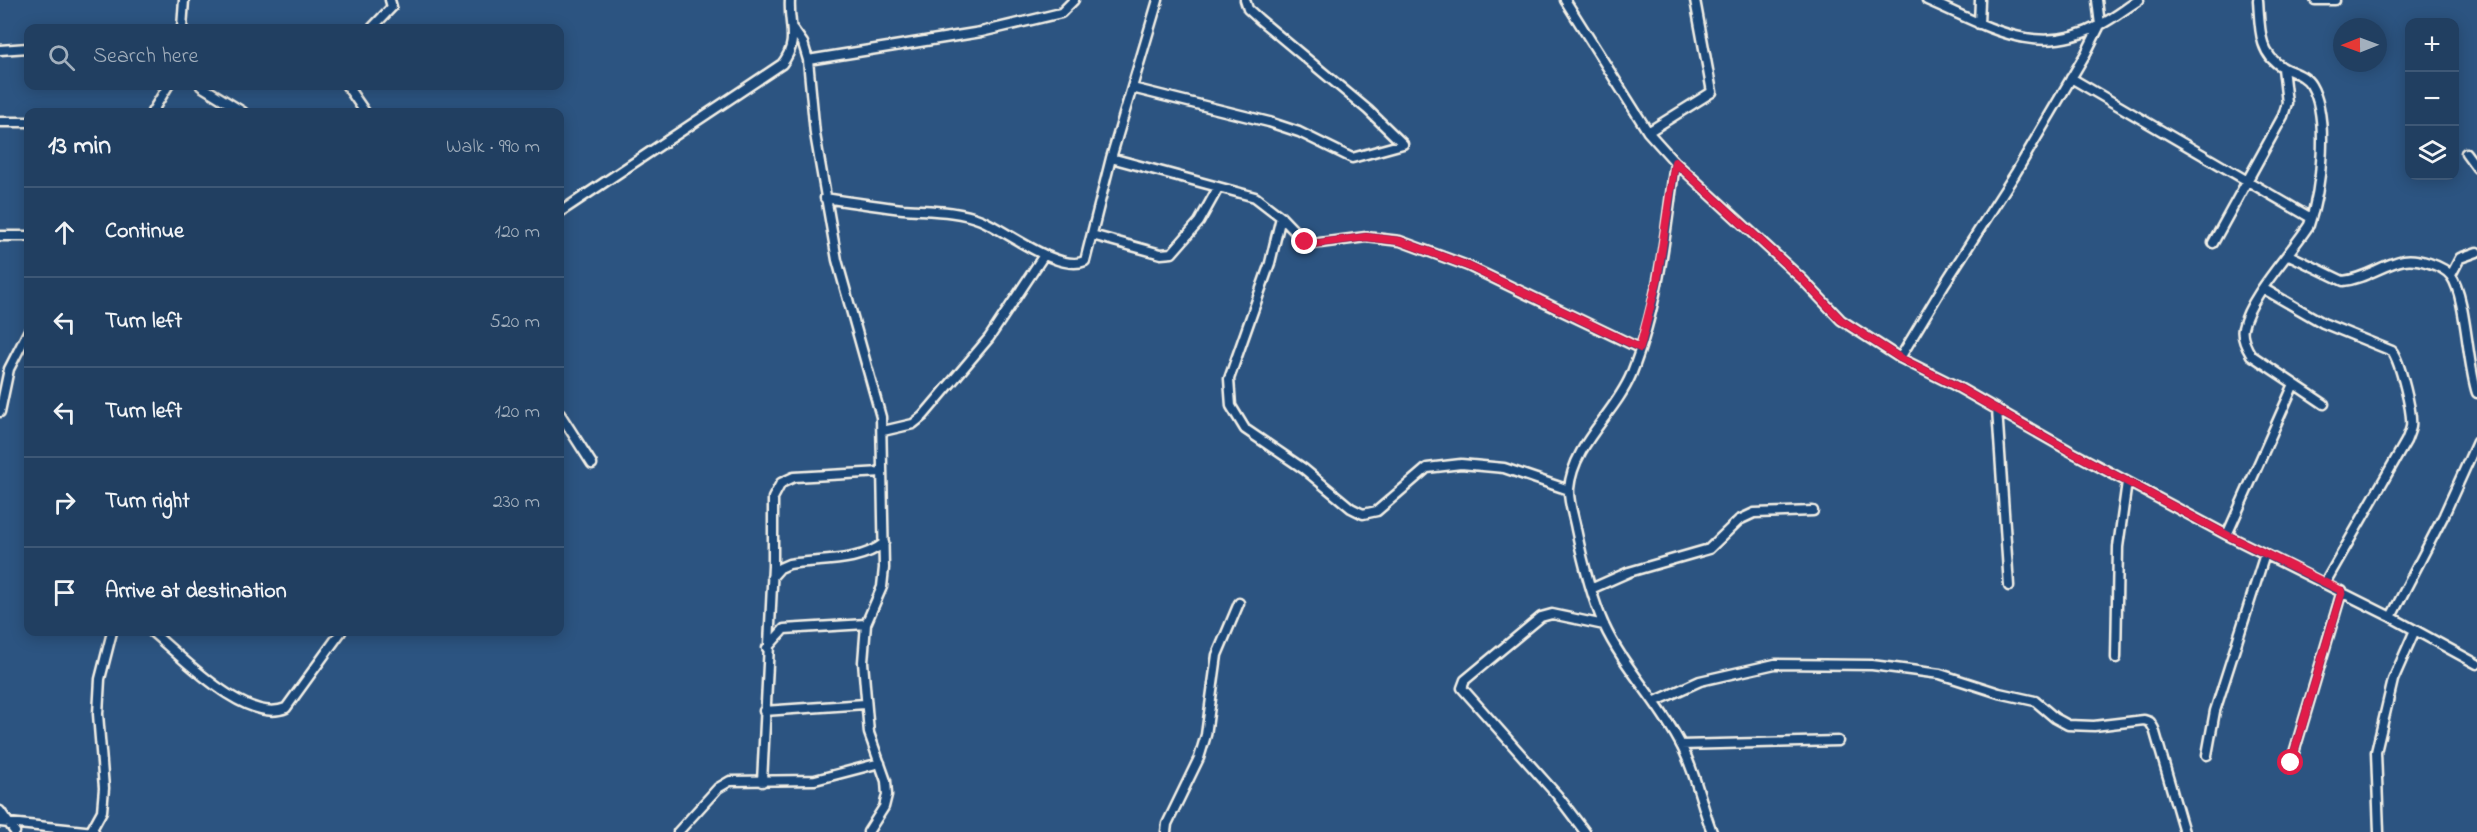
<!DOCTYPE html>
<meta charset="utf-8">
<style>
body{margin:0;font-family:"Indie Flower",sans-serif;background:#2d4a6a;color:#f1f3f6}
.controls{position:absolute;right:18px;top:18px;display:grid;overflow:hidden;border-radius:12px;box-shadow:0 3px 15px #0003}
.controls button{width:54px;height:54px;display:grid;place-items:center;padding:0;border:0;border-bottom:2px solid #3e5876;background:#213f61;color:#f1f3f6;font:30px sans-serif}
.compass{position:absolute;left:2333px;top:18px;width:54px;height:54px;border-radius:50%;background:#213f61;box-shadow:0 3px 15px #0003;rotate:269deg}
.stop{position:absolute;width:18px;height:18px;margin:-14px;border:4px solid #e11d48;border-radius:50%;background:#fff}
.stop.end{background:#e11d48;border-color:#fff;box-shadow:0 2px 6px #0008}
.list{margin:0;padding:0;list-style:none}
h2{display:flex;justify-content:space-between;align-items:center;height:78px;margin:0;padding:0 24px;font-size:26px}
h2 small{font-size:20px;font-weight:400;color:#a2afbd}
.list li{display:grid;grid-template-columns:39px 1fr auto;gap:18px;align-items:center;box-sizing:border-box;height:90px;padding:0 24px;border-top:2px solid #3e5876}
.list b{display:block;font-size:22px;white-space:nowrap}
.list em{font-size:20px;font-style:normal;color:#a2afbd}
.icon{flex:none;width:33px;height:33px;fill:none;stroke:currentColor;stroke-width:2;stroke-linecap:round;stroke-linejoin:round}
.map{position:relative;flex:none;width:2477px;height:832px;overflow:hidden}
.search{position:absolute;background:#213f61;box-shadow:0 3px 15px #0003;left:24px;top:24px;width:540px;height:66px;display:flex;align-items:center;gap:15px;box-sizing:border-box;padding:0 21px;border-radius:12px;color:#a2afbd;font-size:22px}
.panel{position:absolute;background:#213f61;box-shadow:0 3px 15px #0003;left:24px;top:108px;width:540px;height:528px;border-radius:12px}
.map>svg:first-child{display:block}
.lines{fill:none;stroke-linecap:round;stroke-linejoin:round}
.street-casing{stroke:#f4f1e8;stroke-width:13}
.street{stroke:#1f4a7a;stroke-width:8}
.route{stroke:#e11d48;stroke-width:8}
</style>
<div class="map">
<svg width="2477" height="832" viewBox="0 0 2477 832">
<rect width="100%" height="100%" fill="#2c5481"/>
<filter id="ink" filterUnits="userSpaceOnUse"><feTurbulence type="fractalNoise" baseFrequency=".0167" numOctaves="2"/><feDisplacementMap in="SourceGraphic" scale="12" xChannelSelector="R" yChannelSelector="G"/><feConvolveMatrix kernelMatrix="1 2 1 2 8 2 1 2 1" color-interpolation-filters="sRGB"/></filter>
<g filter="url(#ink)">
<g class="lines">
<defs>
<path id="street" d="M1565,0L1648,132L1675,162L1802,279L1841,320L1900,358L1954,385L2068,450L2227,535L2391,617L2477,664
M1927,0C1986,25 2036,60 2100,25C2114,18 2126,8 2139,0
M2258,0C2260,27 2258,55 2284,68C2294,73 2305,75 2311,85C2330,117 2321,191 2309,225C2291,253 2249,297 2243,328C2241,337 2246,347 2251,355L2324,404
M2315,0H2335
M1979,24L1980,0
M182,28L184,0
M372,28L392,7L390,0
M793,29L803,43L808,60L815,134L837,260L881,417L884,568L882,587L866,624L863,662L869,733L886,781L887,795L884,807L868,832
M0,50L28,48
M808,60L981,32L1061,13L1074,0
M2071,78L2311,218
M201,86L243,112
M347,86L365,112
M1132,88L1269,122L1299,132L1352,158L1403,144L1368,110L1259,19L1248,9L1245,0
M152,112L168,86
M0,122H28
M1648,132L1712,92L1695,0
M2466,153L2477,168
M1111,158L1255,197L1281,217L1305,242L1312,244L1366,237L1400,241L1468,266L1639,348
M1675,162C1666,233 1658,308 1631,375C1614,415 1573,444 1569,489C1568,501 1574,517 1576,529C1582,558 1592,598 1604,625C1623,667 1661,704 1682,747C1696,774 1701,804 1712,832
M825,198C851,202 877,206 903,209C929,211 957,210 981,220C1007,231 1059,273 1085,261L1111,158L1158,0
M560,212L782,64C800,41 788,26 790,0
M1281,217L1270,263L1229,379L1231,406L1245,429L1304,469L1351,508L1363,514L1377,511L1427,468L1461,464L1504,468L1569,490
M1092,235L1161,254L1172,253L1199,222L1218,188
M0,236H28
M2213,243L2283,116L2287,103L2283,68
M2289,255L2343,281C2365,279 2383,264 2404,260C2417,258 2443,265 2451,276C2466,296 2467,364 2477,393
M2451,275L2460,258L2477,252
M2264,289L2323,323L2392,351C2400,362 2413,412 2411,427C2410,431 2408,436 2406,441L2325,583
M1900,358L1945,283L2015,174L2086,53L2100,25L2097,0
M1997,409L2009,586
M0,412L9,369L28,332
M560,414L592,464
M883,431L913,424L923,416L989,338L1044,255
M2227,535L2294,384
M772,577L780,568L789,564C821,559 859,563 884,543
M1593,588L1629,572L1709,549L1739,520L1754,513L1813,511
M2391,617L2444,515L2477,442
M152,632C181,656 246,725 286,708L341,632
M767,648L784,629L866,624
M2116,658L2118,547L2127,482
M1656,701L1700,681L1775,664L1872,665L1940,674L1999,693L2035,701L2055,718L2068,725L2094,726L2144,720L2150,722L2154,729L2184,832
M764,711L865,704
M1681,745L1838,741
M2207,755L2215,711L2265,554
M2291,763L2342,591
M762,782L773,566V498L781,483L794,477L882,472
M0,811L15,832
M0,822L94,832
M91,831L102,811L104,788L98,714L100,679L112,632
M678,832L718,788L730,781L815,780L880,763
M1166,832L1167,824L1199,758L1206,735L1217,655L1239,603
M1585,832L1557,795L1462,688L1465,680L1541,617L1552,614L1604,625
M2379,832L2376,752L2393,680L2415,630"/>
</defs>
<use href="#street" class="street-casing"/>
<use href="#street" class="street"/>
</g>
</g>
<g class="lines" filter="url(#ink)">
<path class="route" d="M1305,242L1312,244L1366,237L1400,241L1468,266L1640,348L1657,281L1675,162L1802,279L1841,320L1900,358L1954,385L2068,450L2227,535L2342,591L2291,763"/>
</g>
</svg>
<div class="controls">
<button>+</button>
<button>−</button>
<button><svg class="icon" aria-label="layers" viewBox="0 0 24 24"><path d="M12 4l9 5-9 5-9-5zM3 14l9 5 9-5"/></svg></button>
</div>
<svg class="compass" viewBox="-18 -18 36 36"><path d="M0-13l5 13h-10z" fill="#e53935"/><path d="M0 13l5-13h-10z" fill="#a2afbd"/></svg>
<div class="stop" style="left:2291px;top:763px"></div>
<div class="stop end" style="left:1305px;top:242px"></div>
<div class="search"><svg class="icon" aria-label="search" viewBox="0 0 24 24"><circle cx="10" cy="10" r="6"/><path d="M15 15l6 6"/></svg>Search here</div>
<section class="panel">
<h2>13 min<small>Walk · 990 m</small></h2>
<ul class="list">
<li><svg class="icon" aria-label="ahead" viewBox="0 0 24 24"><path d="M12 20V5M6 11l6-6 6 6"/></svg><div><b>Continue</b></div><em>120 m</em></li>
<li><svg class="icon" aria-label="left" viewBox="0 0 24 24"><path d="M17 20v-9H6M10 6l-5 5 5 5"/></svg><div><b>Turn left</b></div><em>520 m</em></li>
<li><svg class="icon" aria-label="left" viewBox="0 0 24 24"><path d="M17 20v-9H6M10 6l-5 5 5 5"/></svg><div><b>Turn left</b></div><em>120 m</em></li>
<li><svg class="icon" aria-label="right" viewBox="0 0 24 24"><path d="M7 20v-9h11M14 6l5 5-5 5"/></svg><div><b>Turn right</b></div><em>230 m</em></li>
<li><svg class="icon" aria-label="arrive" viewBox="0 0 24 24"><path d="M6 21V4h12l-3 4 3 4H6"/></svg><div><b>Arrive at destination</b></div></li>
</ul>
</section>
</div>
